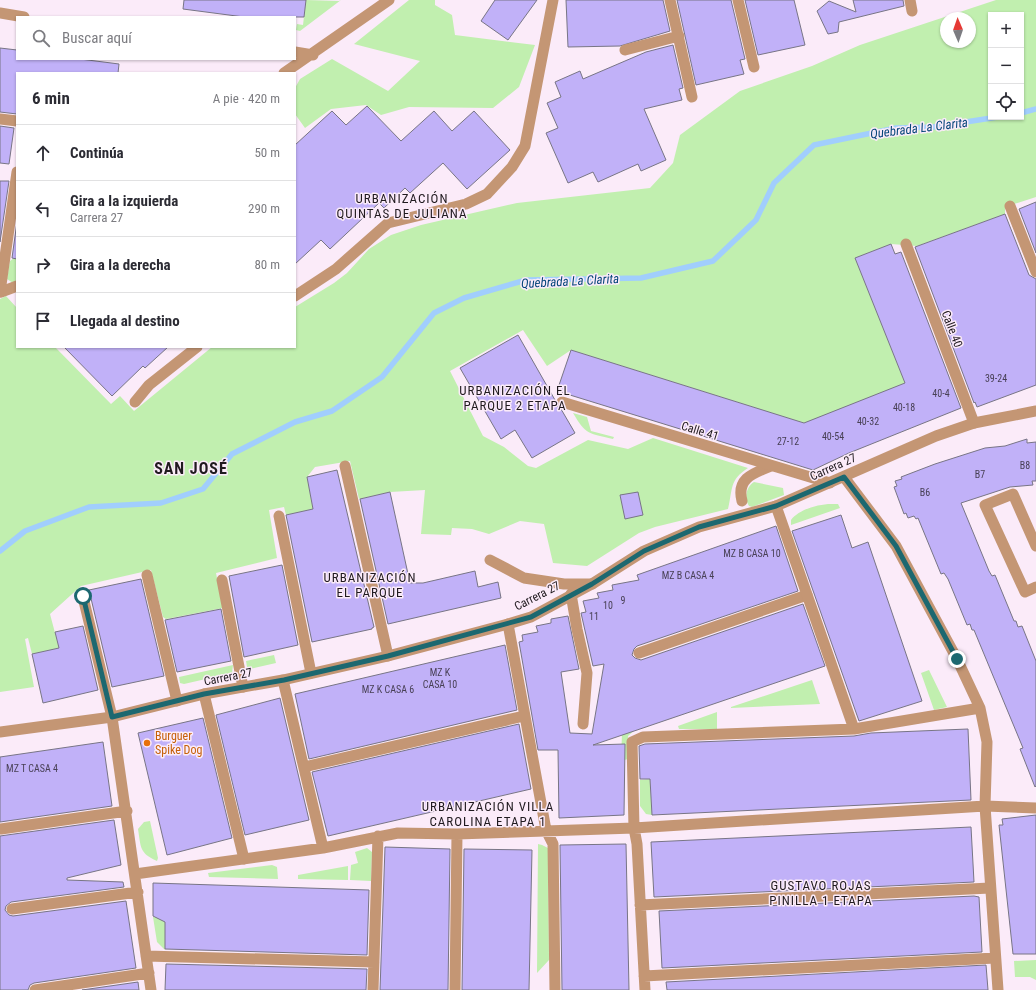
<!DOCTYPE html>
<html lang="es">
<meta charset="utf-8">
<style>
body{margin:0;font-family:"Roboto Condensed",sans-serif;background:#f7f7f7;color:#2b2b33}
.controls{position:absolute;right:12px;top:12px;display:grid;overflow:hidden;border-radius:0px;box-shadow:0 1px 3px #0004}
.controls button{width:36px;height:36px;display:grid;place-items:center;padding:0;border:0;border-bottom:1px solid #e1e1e2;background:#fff;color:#2b2b33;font:20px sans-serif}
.compass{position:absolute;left:940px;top:12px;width:36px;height:36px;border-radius:50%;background:#fff;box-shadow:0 1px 3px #0004;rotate:358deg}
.stop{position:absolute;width:12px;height:12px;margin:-9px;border:3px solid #1c6870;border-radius:50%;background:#fff}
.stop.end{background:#1c6870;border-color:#fff;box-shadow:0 1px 4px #0008}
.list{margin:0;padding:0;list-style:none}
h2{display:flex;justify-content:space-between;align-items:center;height:52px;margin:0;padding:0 16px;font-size:17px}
h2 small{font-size:13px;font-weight:400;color:#7c7c81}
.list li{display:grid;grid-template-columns:26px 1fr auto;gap:12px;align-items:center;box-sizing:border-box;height:56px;padding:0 16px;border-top:1px solid #e1e1e2}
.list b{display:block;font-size:15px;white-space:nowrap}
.list p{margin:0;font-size:13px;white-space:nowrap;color:#7c7c81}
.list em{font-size:13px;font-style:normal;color:#7c7c81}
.icon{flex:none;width:22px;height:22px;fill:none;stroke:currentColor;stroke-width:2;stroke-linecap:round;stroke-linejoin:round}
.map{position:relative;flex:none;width:1036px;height:990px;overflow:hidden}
.search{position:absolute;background:#fff;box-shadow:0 1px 3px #0004;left:16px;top:16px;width:280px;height:44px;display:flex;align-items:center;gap:10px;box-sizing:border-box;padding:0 14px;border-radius:0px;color:#7c7c81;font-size:15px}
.panel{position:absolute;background:#fff;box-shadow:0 1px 3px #0004;left:16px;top:72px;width:280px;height:276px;border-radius:0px}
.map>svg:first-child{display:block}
.green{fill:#c1efaf;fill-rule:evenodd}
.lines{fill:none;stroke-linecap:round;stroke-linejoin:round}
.stream{stroke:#a1cefd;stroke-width:5.5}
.building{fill:#c1b1f8;stroke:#787585}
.service{stroke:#c49674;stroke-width:11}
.pedestrian{stroke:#c49674;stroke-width:11}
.minor{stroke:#c49674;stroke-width:11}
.tertiary{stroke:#c49674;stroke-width:11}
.route{stroke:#1c6870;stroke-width:5}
.food-dot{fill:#e8710a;stroke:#fbebf9;stroke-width:1.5}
.labels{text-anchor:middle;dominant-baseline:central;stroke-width:3;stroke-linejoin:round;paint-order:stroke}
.number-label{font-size:10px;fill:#484055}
.street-label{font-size:12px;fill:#201a1f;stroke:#fbebf9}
.food-label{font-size:12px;fill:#c56008;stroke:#fbebf9;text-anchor:start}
.water-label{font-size:13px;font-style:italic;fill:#044579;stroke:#fbebf9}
.neighbourhood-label{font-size:13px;letter-spacing:1px;fill:#201a1f;stroke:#fbebf9}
.district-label{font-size:16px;font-weight:bold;letter-spacing:1px;fill:#201a1f;stroke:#fbebf9}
</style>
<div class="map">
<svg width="1036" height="990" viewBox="0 0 1036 990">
<rect width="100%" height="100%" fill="#fbebf9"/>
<path class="green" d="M306,0L339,1L341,0L300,31L296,30L297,24L303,25Z
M409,0H435V5L452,15L455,35L535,45L519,87L493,108L409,107L381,115L366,105L331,109L305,128L295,114V88L300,79L332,59L388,91L420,61L354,44Z
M996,0H1036V197L1005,207V214L917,246L891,244L855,258L905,383L807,424L571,350L547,366L523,330L450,371L483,436L504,447L528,466L536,468L588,440L628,449L653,438L748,468C729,480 733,489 728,509L655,527L639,533L587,566L553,563L544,524L520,521L489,534L472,529L452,528L451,535L421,534L425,490L390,492L359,499L350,461L315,467L307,477L313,509L286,515L284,507L269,510L277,558L216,573L223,608L166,619L163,617L151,570L81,586L50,614L59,648L32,654L28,638L25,639L34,687L0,692V299L6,296L17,308V347H55L111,404L120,396L134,411L212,347H295V307L334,283L347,273L369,249L391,235L421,225L517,203L650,188L673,163L680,135L740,91L812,66L860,45ZM991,15H1021V117H991ZM946,18H970V42H946Z
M14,258L17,259V281L13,283L7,279L10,261Z
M573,413L587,417L591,431L614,437L613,439C588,433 586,435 573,413Z
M754,482L783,488L784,495L752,507L749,506C744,498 746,487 754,482Z
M834,504H838L840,508L791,525V520C799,509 821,503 834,504Z
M274,655L276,663L250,669L247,667L246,661Z
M233,665L232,673L184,684L180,683L179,677Z
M929,670L947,707L934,710L921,673Z
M812,680L820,704L731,708V707Z
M717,712V729H679L678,726Z
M635,730L628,736V759L621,761L622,733Z
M650,779L652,815L646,814L640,806V780Z
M150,821L158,858L157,861C139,853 141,847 138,829L144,822Z
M538,844L542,845L548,848L549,960L537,973Z
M367,848L372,852L371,881L350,880L351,865L358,863L355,852Z
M272,865L277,867L278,879L209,877L208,873Z
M348,866V880L298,879V875Z
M153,917L166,918L165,950L157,942Z
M1036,960V980L1030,977H1015L1014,961Z"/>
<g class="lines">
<path class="stream" d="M1021,113L1036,109
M0,551L25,531L89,507L161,503L203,489L232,454L295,422L332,411L382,377L434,313L464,298L526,280L641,278L713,261L756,220L774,183L814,145L896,128L933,127L998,117"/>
</g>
<path class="building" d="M184,0H306L304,17H244L183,9Z
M495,0H537L508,40L481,21Z
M566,0H663L670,31L620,46L568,47Z
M677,0H731L745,59L740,60L744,74L696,85Z
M745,0H794L805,45L758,55Z
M853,0H903L904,6L839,22L838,32L828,34L817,11L829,1L856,12Z
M673,45L683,88L679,89L682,100L644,109L666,160L641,171L638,164L598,182L593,172L568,183L546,133L558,128L547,103L561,97L555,82L580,71L583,79L646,52Z
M0,48L17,50V59H80L119,64L118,73H17V114L0,112Z
M367,106L401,141L434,111L452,131L474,111L510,150L467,189L443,163L410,193L405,188L384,208L379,203L330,249L321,240L295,264V145L332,111L346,125Z
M0,126L14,128L9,164L0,163Z
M0,181H9L0,242Z
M1036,202V253L1019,209Z
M1005,214L1029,275L1036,279V385L977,407L975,402L974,403L915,247Z
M17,222V259L12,258Z
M891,244L895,254L901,252L961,408L849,453L813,470L557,391L571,350L804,423L905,383L855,258Z
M518,335L555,400L557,406L561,409L575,433L532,458L515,430L501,439L460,368Z
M64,347H168L145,368L143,366L112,396Z
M1027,439V443L1036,442V481H1032L1033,485L1010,487L961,503L989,571L992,576L995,575L1014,621H1016L1018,627L1022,626L1036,661V786L1035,787L1020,749L1023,748L974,630H972L970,624L967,625L948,579L944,573L941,574L918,518L916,519L914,516L908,518L906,513L904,514L894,487L897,486L895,481L902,479L901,477L935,464L985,448L1005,446Z
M337,470L374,627L372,628V629L312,642L286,515L313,509L307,477Z
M390,492L410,583H423L475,571L478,587L498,582L501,598L388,624L360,499Z
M638,492L643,515L625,519L620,495Z
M841,515L852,548L868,542L922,701L859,721L792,531Z
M776,526L798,591L637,646L634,649L632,655L635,658L641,660L803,604L825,666L593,745L625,744L624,815L559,818L558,750H538L519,642L523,641L522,635L538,632L536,626L551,623V619L568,616L579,669L561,672L570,733L592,734L604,664L593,666L581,613L586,612L583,601L599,598L597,593L613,590L612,585L639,580L637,575Z
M282,565L298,645L244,657L229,576Z
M141,579L164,676L112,687L89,590Z
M221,609L231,661L177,672L165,620Z
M83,626L98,690L43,703L32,654L59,648L55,632Z
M505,645L517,710L309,759L295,694Z
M280,698L309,820L245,835L216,715Z
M203,718L232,838L167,855L138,733Z
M519,724L531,789L328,836L312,772Z
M968,729L971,800L652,815L650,779H640L639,746L645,744L854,736L871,733Z
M103,742L112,806L0,822V757Z
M1036,815V954H1013L999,825H1003L1002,819Z
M114,820L121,865L67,878V880L123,882L124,887L11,902L6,906L5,910L9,915L13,916L126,901L136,968L34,983L30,985L28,990H0V836Z
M971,827L974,882L654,897L651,842Z
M626,844L629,990H562L560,845Z
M385,847L450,849L448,990H380Z
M464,849L532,850L529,990H462Z
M153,883L369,890L367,955L165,949V922L153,916Z
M974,896L979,897L982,952L662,968L659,911Z
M166,964L367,969L366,990H165Z
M986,965L988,990H667L666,982Z
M138,982L139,990H82Z"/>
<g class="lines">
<path class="service" d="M0,119L17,121
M0,292L17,172
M742,501C736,478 754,473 771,466
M1036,546L1013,494L985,505L1025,592L1036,587
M490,560L524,578L564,584H592
M571,594L577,629L587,673L583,724
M639,653L807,595"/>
<path class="pedestrian" d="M345,466L388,656
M82,593L112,717
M204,694L244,859"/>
<path class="minor" d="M670,0L692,97
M738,0L754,67
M910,0L912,11
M0,13L24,17
M625,50L679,36
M295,52L313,55
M284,73L389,0
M1010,206L1036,272
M906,244L974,423
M1,292L17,286
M295,296L336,269L388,223L466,204L487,194L512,167L525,146L553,0
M135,402L149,385L197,347
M562,402L830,483
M844,477L896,546L957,659L980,708L987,742L985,806L998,990
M776,506L854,729
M279,516L311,673
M147,575L177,701
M222,580L243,687
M508,624L546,830L553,844L555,990
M283,680L323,848
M112,717L151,990
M304,767L524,716
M1,829L127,811
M135,874L323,848L398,833L457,834L634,828L985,806L1036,808
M640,905L990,888
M12,909L138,892
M146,956L374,962
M644,976L995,958
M35,990L149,973
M373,990L378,836
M455,990L457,834
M645,990L637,844L634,828L632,742L643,737L854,729L980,708"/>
<path class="tertiary" d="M0,732L112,717L204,694L283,680L388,656L508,624L531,617L592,584L644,551L699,527L776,506L936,436L974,423L1036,411"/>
</g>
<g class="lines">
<path class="route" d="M83,596L112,717L204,694L284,680L388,656L531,617L592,584L644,551L699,527L776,506L844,477L896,546L957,659"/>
</g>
<circle class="food-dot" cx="147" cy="743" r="4"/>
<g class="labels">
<g class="number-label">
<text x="996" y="378">39-24</text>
<text x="941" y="393">40-4</text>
<text x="904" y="407">40-18</text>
<text x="868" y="421">40-32</text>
<text x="833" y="436">40-54</text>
<text x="788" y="441">27-12</text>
<text x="1025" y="465">B8</text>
<text x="980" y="474">B7</text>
<text x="925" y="492">B6</text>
<text x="752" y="553">MZ B CASA 10</text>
<text x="688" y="575">MZ B CASA 4</text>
<text x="623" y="600">9</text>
<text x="608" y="605">10</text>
<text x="594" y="616">11</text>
<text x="440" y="672">MZ K<tspan x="440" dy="12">CASA 10</tspan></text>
<text x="388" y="689">MZ K CASA 6</text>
<text x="32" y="768">MZ T CASA 4</text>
</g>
<g class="street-label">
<text transform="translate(952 329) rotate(69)">Calle 40</text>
<text transform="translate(700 431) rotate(17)">Calle 41</text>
<text transform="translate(833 467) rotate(-24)">Carrera 27</text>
<text transform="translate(537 596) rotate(-27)">Carrera 27</text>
<text transform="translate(228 677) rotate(-11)">Carrera 27</text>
</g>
<g class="food-label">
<text x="155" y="736">Burguer<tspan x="155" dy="14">Spike Dog</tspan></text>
</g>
<g class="water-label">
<text transform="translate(919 128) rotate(-7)">Quebrada La Clarita</text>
<text transform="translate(570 281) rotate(-3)">Quebrada La Clarita</text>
</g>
<g class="neighbourhood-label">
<text x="402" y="198">URBANIZACIÓN<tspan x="402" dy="15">QUINTAS DE JULIANA</tspan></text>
<text x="515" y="390">URBANIZACIÓN EL<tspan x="515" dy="15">PARQUE 2 ETAPA</tspan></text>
<text x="370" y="577">URBANIZACIÓN<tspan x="370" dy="15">EL PARQUE</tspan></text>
<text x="488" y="806">URBANIZACIÓN VILLA<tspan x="488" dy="15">CAROLINA ETAPA 1</tspan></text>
<text x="821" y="885">GUSTAVO ROJAS<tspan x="821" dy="15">PINILLA 1 ETAPA</tspan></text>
</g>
<g class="district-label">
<text x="191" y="468">SAN JOSÉ</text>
</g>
</g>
</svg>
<div class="controls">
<button>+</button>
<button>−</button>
<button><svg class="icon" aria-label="locate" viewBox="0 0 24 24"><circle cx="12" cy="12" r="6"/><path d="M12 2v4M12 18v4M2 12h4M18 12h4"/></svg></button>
</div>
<svg class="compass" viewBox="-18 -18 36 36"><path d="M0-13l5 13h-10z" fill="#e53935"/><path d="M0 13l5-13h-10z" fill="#7c7c81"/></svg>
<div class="stop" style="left:83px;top:596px"></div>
<div class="stop end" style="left:957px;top:659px"></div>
<div class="search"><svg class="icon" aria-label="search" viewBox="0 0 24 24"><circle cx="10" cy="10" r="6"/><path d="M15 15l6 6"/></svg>Buscar aquí</div>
<section class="panel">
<h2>6 min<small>A pie · 420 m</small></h2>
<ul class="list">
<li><svg class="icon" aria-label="ahead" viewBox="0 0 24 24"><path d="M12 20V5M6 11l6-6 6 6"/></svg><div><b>Continúa</b></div><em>50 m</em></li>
<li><svg class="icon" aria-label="left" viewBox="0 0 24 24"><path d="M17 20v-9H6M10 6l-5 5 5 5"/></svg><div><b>Gira a la izquierda</b><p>Carrera 27</p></div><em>290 m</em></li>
<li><svg class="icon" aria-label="right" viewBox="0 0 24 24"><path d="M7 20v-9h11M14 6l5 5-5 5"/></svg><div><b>Gira a la derecha</b></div><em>80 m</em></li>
<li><svg class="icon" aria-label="arrive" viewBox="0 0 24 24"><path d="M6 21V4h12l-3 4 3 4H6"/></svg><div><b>Llegada al destino</b></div></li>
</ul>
</section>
</div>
